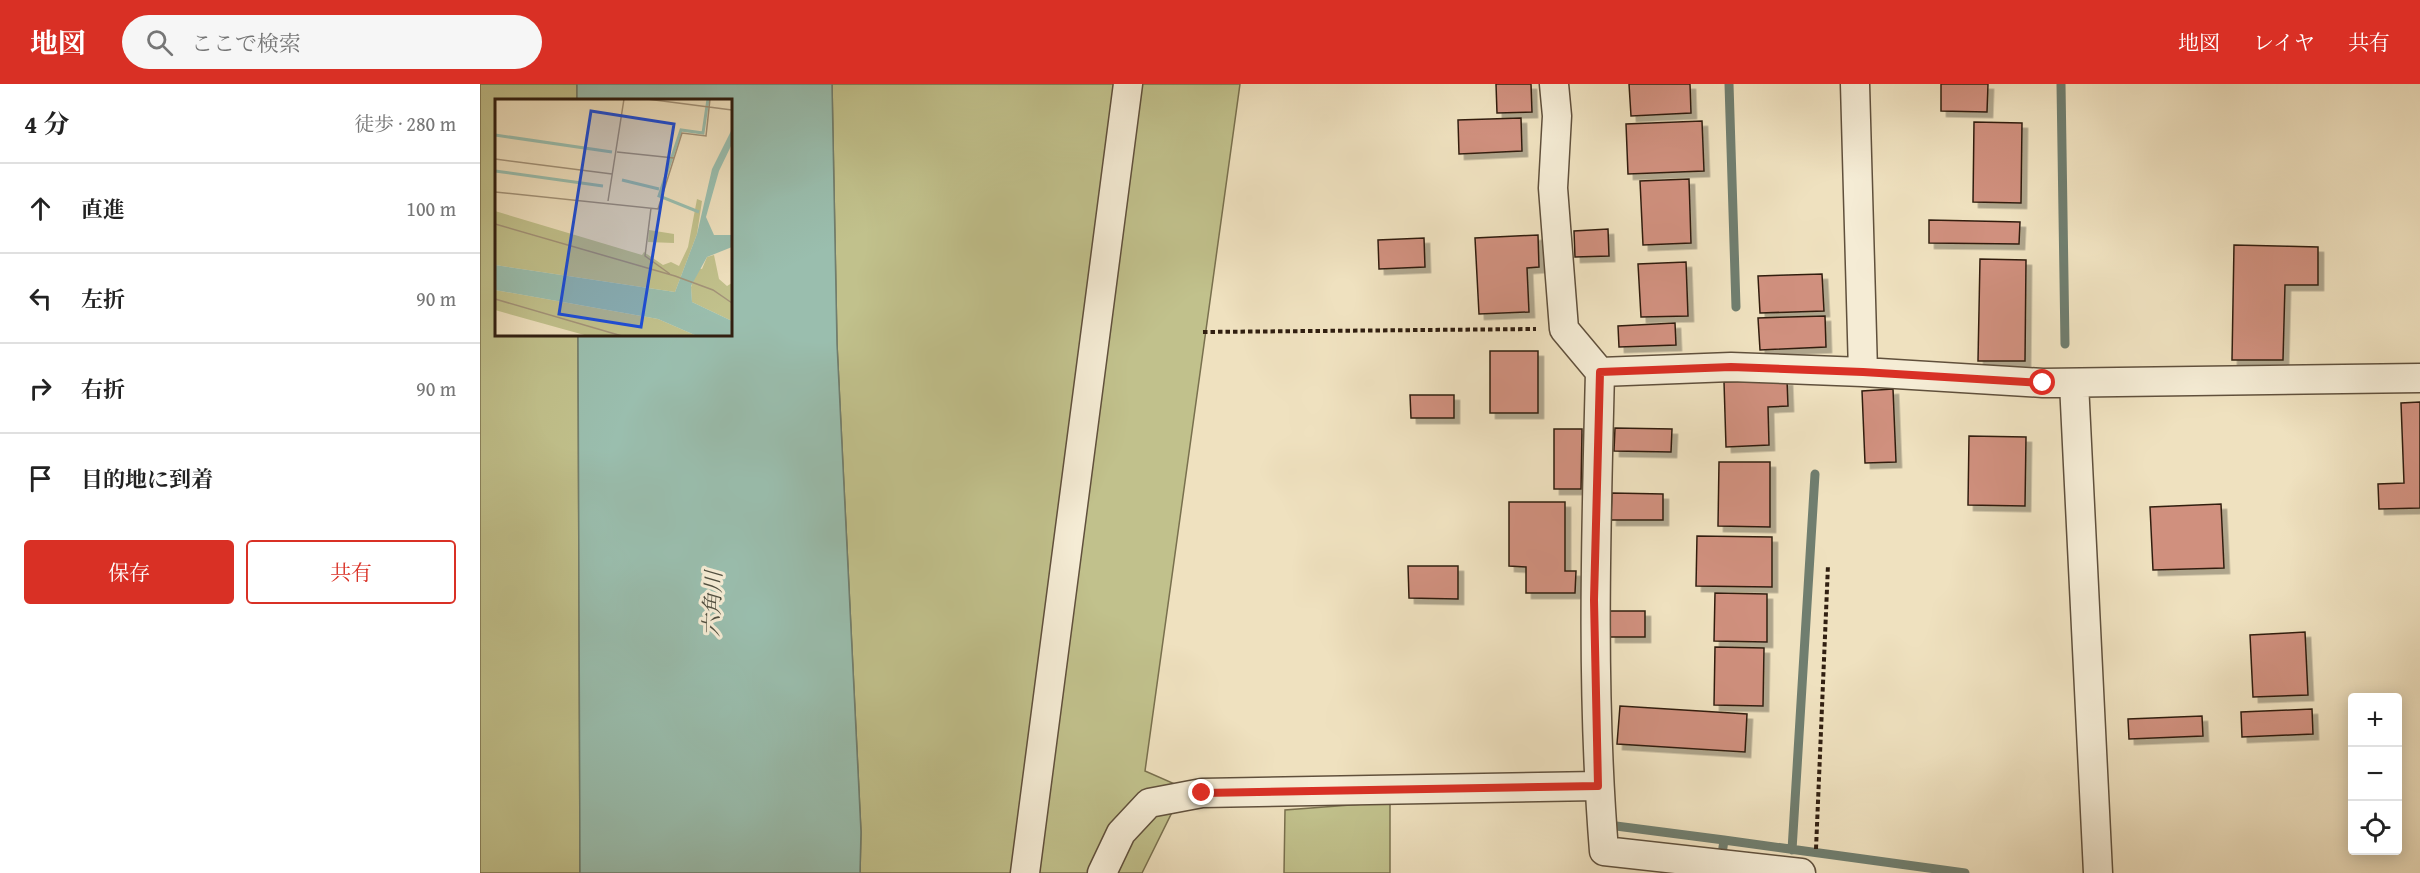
<!DOCTYPE html>
<html lang="ja">
<meta charset="utf-8">
<style>
body{margin:0;font-family:"Gentium Book Plus","Noto Serif JP",serif;background:#f6f6f6;color:#222}
.controls{position:absolute;right:18px;bottom:18px;display:grid;overflow:hidden;border-radius:6px;box-shadow:0 3px 15px #0003}
.controls button{width:54px;height:54px;display:grid;place-items:center;padding:0;border:0;border-bottom:2px solid #e0e0e0;background:#fff;color:#222;font:30px sans-serif}
.stop{position:absolute;width:18px;height:18px;margin:-14px;border:4px solid #d93025;border-radius:50%;background:#fff}
.stop.end{background:#d93025;border-color:#fff;box-shadow:0 2px 6px #0008}
.list{margin:0;padding:0;list-style:none}
h2{display:flex;justify-content:space-between;align-items:center;height:78px;margin:0;padding:0 24px;font-size:26px}
h2 small{font-size:20px;font-weight:400;color:#767676}
.list li{display:grid;grid-template-columns:39px 1fr auto;gap:18px;align-items:center;box-sizing:border-box;height:90px;padding:0 24px;border-top:2px solid #e0e0e0}
.list b{display:block;font-size:22px;white-space:nowrap}
.list em{font-size:20px;font-style:normal;color:#767676}
.actions{display:flex;gap:12px;padding:18px 24px}
.actions a{flex:1;padding:14px 0;border:2px solid #d93025;border-radius:6px;text-align:center;font-size:21px;color:#d93025}
.actions .main{background:#d93025;color:#fff}
.icon{flex:none;width:33px;height:33px;fill:none;stroke:currentColor;stroke-width:2;stroke-linecap:round;stroke-linejoin:round}
.map{position:relative;flex:none;width:1940px;height:789px;overflow:hidden}
header{display:flex;align-items:center;gap:36px;box-sizing:border-box;height:84px;padding:0 30px;background:#d93025;color:#fff}
header strong{font-size:28px}
nav{display:flex;gap:33px;margin-inline-start:auto;font-size:21px}
.search{width:420px;height:54px;background:#f6f6f6;display:flex;align-items:center;gap:15px;box-sizing:border-box;padding:0 21px;border-radius:33px;color:#767676;font-size:22px}
main{display:flex}
aside{flex:1;background:#fff}
.map>svg:first-child{display:block}
.green{fill:#c1c18c;stroke:#79704e;stroke-width:1.5}
.water{fill:#9abeae;stroke:#707e6f;stroke-width:1.5}
.lines{fill:none;stroke-linecap:round;stroke-linejoin:round}
.stream{stroke:#707e6f;stroke-width:9}
.building{fill:#d0907e;stroke:#311f11;stroke-width:1.5;filter:url(#shadow)}
.minor-casing{stroke:#60503c;stroke-width:31}
.path{stroke:#311f11;stroke-width:4;stroke-dasharray:4.5 3;stroke-linecap:butt}
.minor{stroke:#f5ecd5;stroke-width:28}
.route{stroke:#d93025;stroke-width:8}
.labels{text-anchor:middle;dominant-baseline:central;stroke-width:6;stroke-linejoin:round;paint-order:stroke}
.water-label{font-size:22px;font-style:italic;fill:#504f40;stroke:#f5ecd5}
.inset-river{fill:none;stroke:#9abeae;stroke-width:3}
.inset-road{fill:none;stroke:#a39379;stroke-width:1.5}
.view{fill:#1d4ed8;fill-opacity:0.15;stroke:#1d4ed8;stroke-width:3}
.inset-edge{fill:none;stroke:#311f11;stroke-width:3}
</style>
<header>
<strong>地図</strong>
<div class="search"><svg class="icon" aria-label="search" viewBox="0 0 24 24"><circle cx="10" cy="10" r="6"/><path d="M15 15l6 6"/></svg>ここで検索</div>
<nav><a>地図</a><a>レイヤ</a><a>共有</a></nav>
</header>
<main>
<aside>
<h2>4 分<small>徒歩 · 280 m</small></h2>
<ul class="list">
<li><svg class="icon" aria-label="ahead" viewBox="0 0 24 24"><path d="M12 20V5M6 11l6-6 6 6"/></svg><div><b>直進</b></div><em>100 m</em></li>
<li><svg class="icon" aria-label="left" viewBox="0 0 24 24"><path d="M17 20v-9H6M10 6l-5 5 5 5"/></svg><div><b>左折</b></div><em>90 m</em></li>
<li><svg class="icon" aria-label="right" viewBox="0 0 24 24"><path d="M7 20v-9h11M14 6l5 5-5 5"/></svg><div><b>右折</b></div><em>90 m</em></li>
<li><svg class="icon" aria-label="arrive" viewBox="0 0 24 24"><path d="M6 21V4h12l-3 4 3 4H6"/></svg><div><b>目的地に到着</b></div></li>
</ul>
<div class="actions"><a class="main">保存</a><a>共有</a></div>
</aside>
<div class="map">
<svg width="1940" height="789" viewBox="0 0 1940 789">
<defs>
<filter id="shadow"><feDropShadow dx="5.5" dy="5.5" stdDeviation="0" flood-color="#0004"/></filter>
</defs>
<rect width="100%" height="100%" fill="#efe1bf"/>
<filter id="stains"><feTurbulence type="fractalNoise" baseFrequency=".00333" numOctaves="4"/><feColorMatrix values="0 0 0 0 .2 0 0 0 0 .09 0 0 0 0 .02 0 0 0 .5 -.17"/></filter>
<radialGradient id="worn" r=".72"><stop offset=".6" stop-color="#630" stop-opacity="0"/><stop offset="1" stop-color="#630" stop-opacity=".3"/></radialGradient>
<path class="green" d="M0,0H97V16H16V250L98,251L100,789H0Z
M352,0H760L665,687L704,704L662,789H380L381,748L357,260Z
M910,718V789H804L805,726Z"/>
<path class="water" d="M97,0H352L357,260L381,748L380,789H100L98,251L250,250V16H97Z"/>
<g class="lines">
<path class="stream" d="M1249,0L1256,223
M1581,0L1585,260
M1136,742L1244,756
M1312,766L1335,390
M1241,778L1244,756L1485,789"/>
</g>
<path class="building" d="M1016,0H1051L1052,28L1017,29Z
M1149,0H1210L1211,29L1151,32Z
M1461,0H1508L1507,28L1461,27Z
M1041,34L1042,67L979,70L978,36Z
M1222,37L1224,87L1148,90L1146,40Z
M1494,38L1542,39L1541,119L1493,118Z
M1209,95L1211,159L1163,161L1160,97Z
M1449,136L1540,138L1539,160L1449,159Z
M1128,145L1129,172L1095,173L1094,147Z
M1058,151L1059,183L1047,184L1049,228L999,230L995,154Z
M944,154L945,183L899,185L898,156Z
M1754,161L1838,163V201H1805L1803,276H1752Z
M1500,175L1546,176L1545,277H1498Z
M1206,178L1208,232L1161,233L1158,180Z
M1342,190L1344,227L1280,229L1278,192Z
M1345,232L1346,263L1280,266L1278,234Z
M1195,239L1196,261L1139,263L1138,242Z
M1010,267H1058V329H1010Z
M1307,296L1308,322L1288,323L1289,361L1246,363L1244,298Z
M1413,305L1416,378L1385,379L1382,307Z
M930,311H974V334H931Z
M1940,318V424L1899,425L1898,400L1924,399L1921,319Z
M1135,344L1192,345L1191,368L1134,367Z
M1074,345H1102L1101,405H1074Z
M1489,352L1546,353L1545,422L1488,421Z
M1239,378H1290V443L1238,442Z
M1132,409L1183,410V436H1131Z
M1029,418H1085V487H1096L1095,509H1046V483L1029,482Z
M1741,420L1744,484L1673,486L1670,423Z
M1217,452L1292,453V503L1216,502Z
M928,482H978V515L929,514Z
M1235,509L1287,510V558L1234,557Z
M1130,527H1165V553H1130Z
M1825,548L1828,611L1773,613L1770,551Z
M1235,563L1284,564L1283,622L1234,621Z
M1140,622L1267,630L1265,668L1137,660Z
M1832,625L1833,650L1762,653L1761,628Z
M1722,632L1723,652L1649,655L1648,635Z"/>
<g class="lines">
<defs>
<path id="minor" d="M1074,0L1077,32L1073,104L1084,245L1120,288C1116,448 1111,607 1124,767L1321,789
M1375,0L1383,288
M1120,288L1251,283L1383,288L1563,299L1940,294
M1594,299L1618,789
M545,789L648,0
M622,789L641,749L669,719L722,709L1118,702"/>
</defs>
<use href="#minor" class="minor-casing"/>
<path class="path" d="M723,248L1056,245
M1336,765L1348,481"/>
<use href="#minor" class="minor"/>
</g>
<g class="lines">
<path class="route" d="M722,709L1118,702L1114,516L1120,288L1251,283L1383,288L1563,299"/>
</g>
<g class="labels">
<g class="water-label">
<text transform="translate(232 520) rotate(-88)">六角川</text>
</g>
</g>
<g transform="translate(15 15)">
<rect width="237" height="237" fill="#efe1bf"/>
<path d="M202,100L207,102L202,135L180,193L0,166V112L147,156L149,153L168,166L176,163L184,167L193,148ZM154,131L179,135V144L153,143ZM219,156L224,180L232,187L237,184V222L197,203L196,188L203,169L207,170L212,158ZM0,191L163,220L202,237H93L0,211Z" fill="#c1c18c"/>
<path d="M237,30V45L224,72L211,118L219,136H237V148L212,158L196,187L197,203L237,222V237H202L163,220L0,191V166L180,193L202,135L217,70Z" fill="#9abeae"/>
<path class="inset-river" d="M0,36L117,53M0,72L108,87M127,81L164,90M204,113L164,97L186,31L208,34L213,0"/>
<path class="inset-road" d="M152,0L237,11M122,53L179,59M0,60L117,75M0,93L163,110L187,34L211,37L215,0M113,102L129,0M156,109L150,157L175,175M0,125L180,177L218,191L237,204M0,200L127,237"/>
<path class="view" d="M96,12L179,25L146,228L64,215Z"/>
<rect width="237" height="237" class="inset-edge"/>
</g>
<rect width="100%" height="100%" filter="url(#stains)"/>
<rect width="100%" height="100%" fill="url(#worn)"/>
</svg>
<div class="controls">
<button>+</button>
<button>−</button>
<button><svg class="icon" aria-label="locate" viewBox="0 0 24 24"><circle cx="12" cy="12" r="6"/><path d="M12 2v4M12 18v4M2 12h4M18 12h4"/></svg></button>
</div>
<div class="stop" style="left:1563px;top:299px"></div>
<div class="stop end" style="left:722px;top:709px"></div>
</div>
</main>
